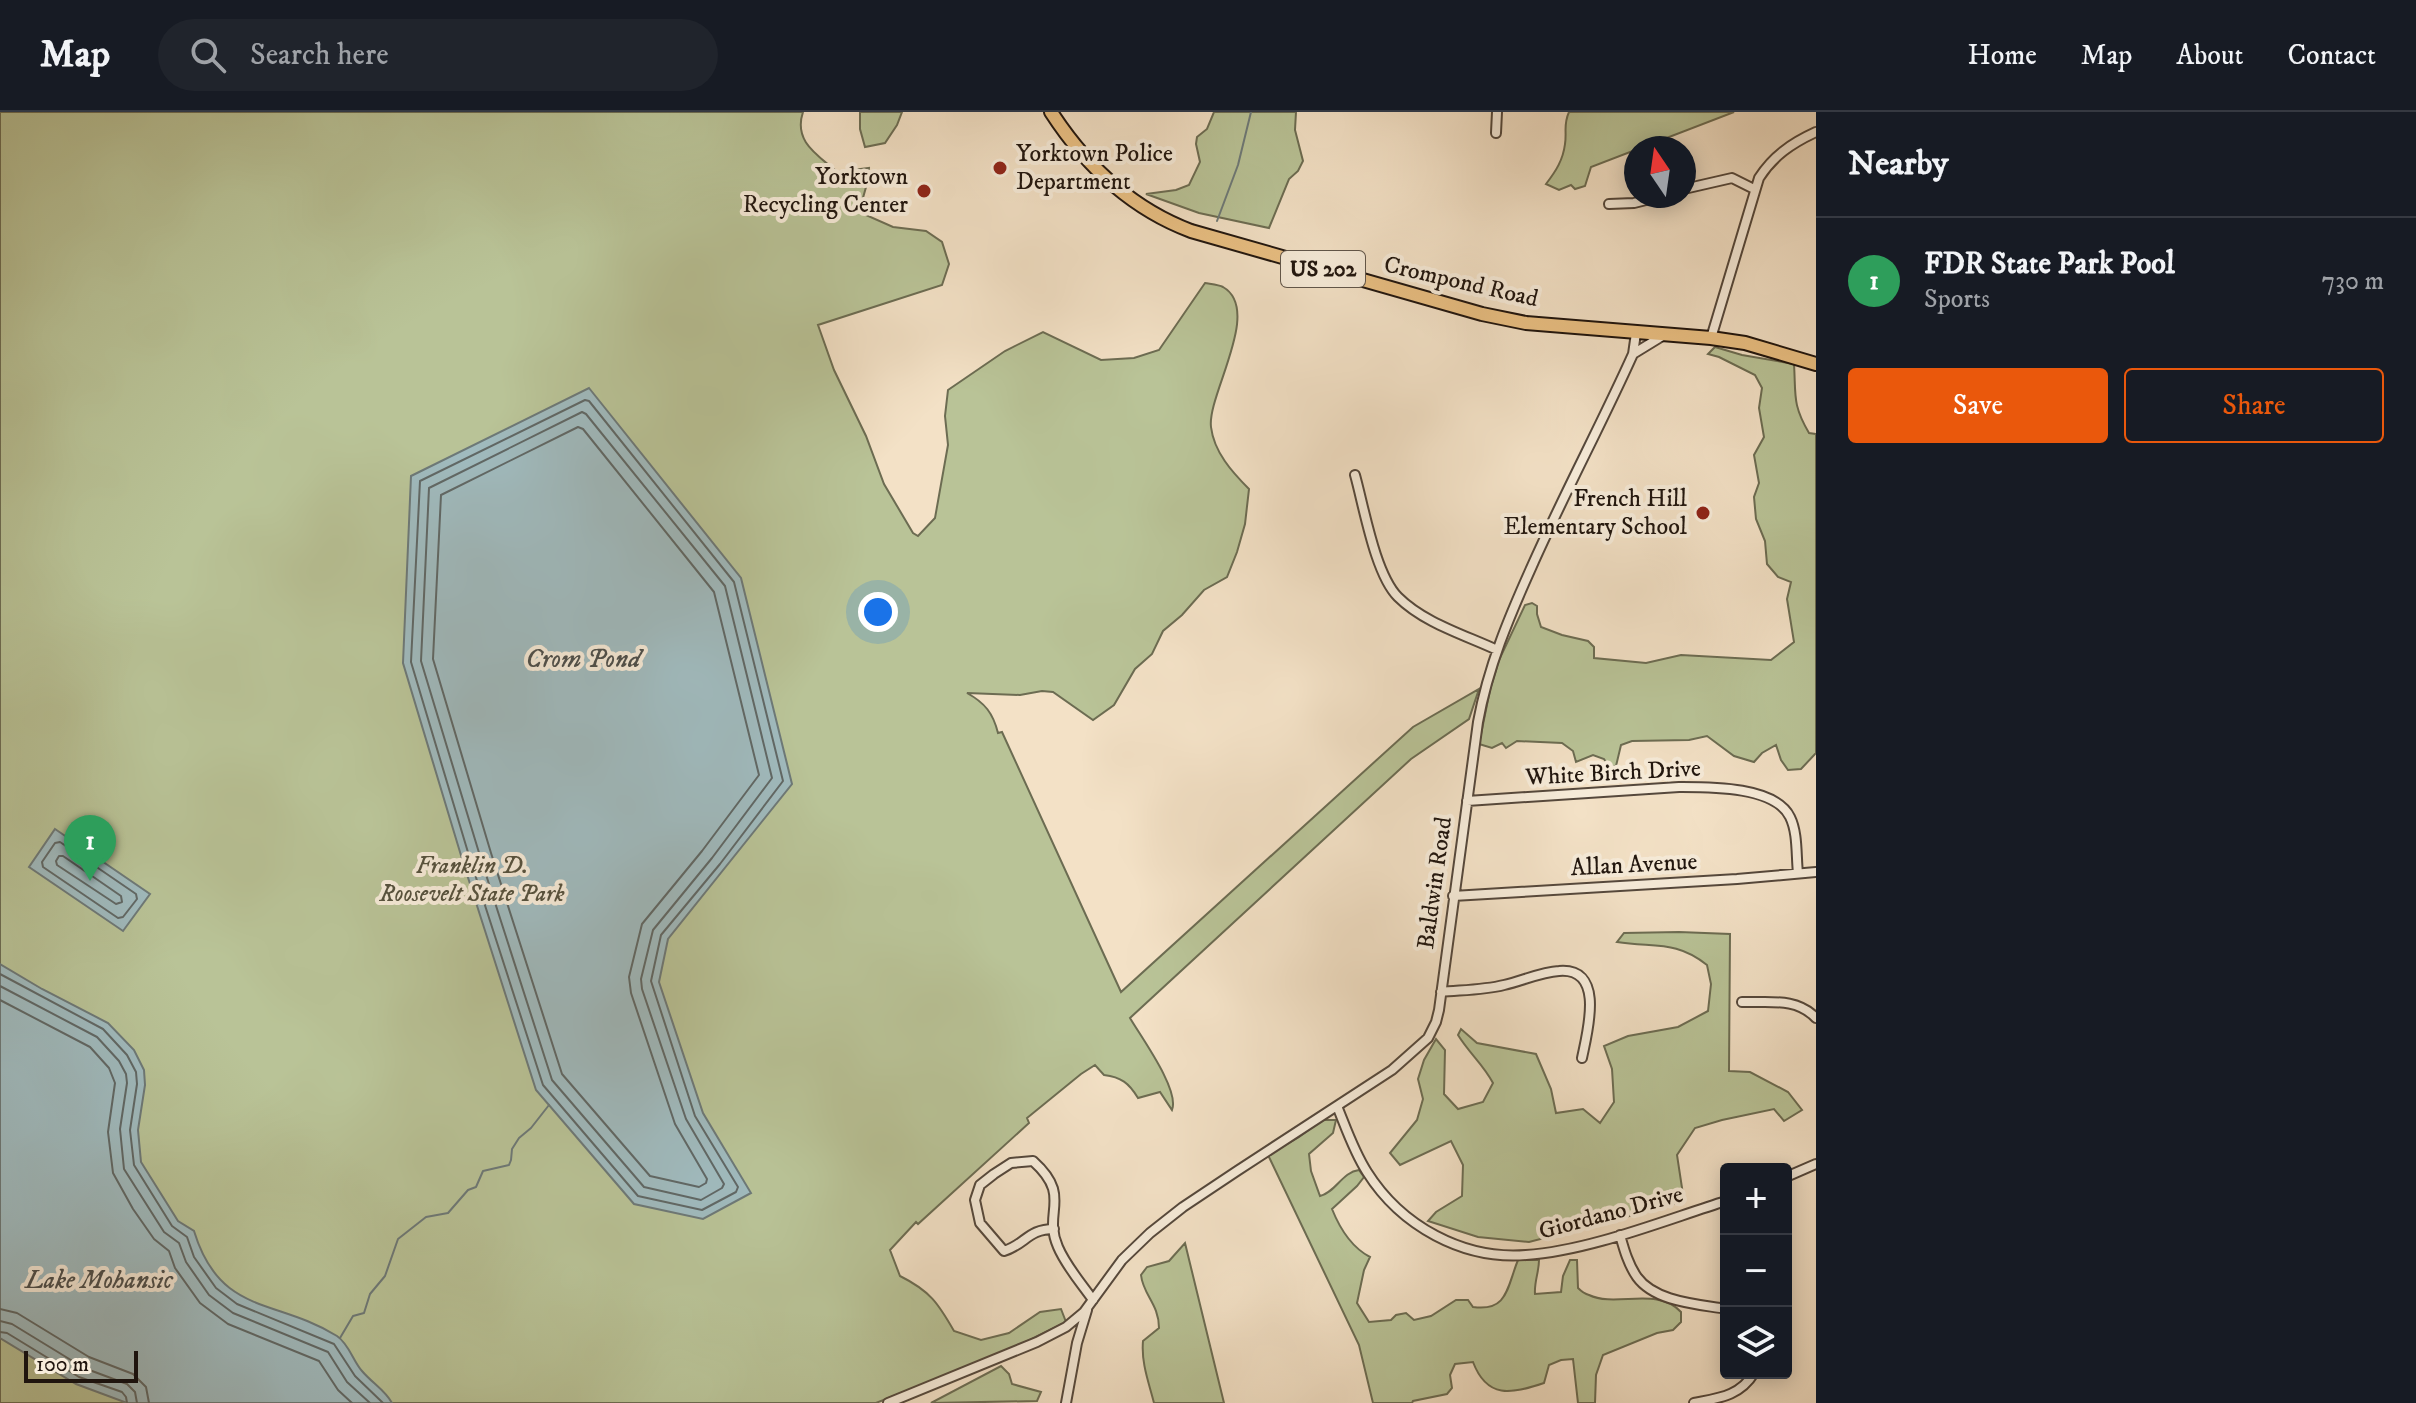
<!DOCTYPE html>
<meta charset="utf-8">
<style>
body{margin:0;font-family:"IM FELL DW Pica",serif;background:#20242c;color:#f1f3f6}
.controls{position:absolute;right:24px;bottom:24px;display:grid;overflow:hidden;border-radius:8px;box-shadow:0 4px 20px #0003}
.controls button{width:72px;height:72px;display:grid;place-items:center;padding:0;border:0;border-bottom:2px solid #363941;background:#171b24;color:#f1f3f6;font:40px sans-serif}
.compass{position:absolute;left:1624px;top:24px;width:72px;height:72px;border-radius:50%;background:#171b24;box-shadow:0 4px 20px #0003;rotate:347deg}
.scale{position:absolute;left:24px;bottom:20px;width:114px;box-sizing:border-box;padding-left:8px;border:4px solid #20150e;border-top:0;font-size:22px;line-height:28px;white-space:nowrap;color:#20150e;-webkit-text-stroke:6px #f7ecda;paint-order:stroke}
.you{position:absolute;left:878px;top:500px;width:28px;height:28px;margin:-20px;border:6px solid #fff;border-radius:50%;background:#1a73e8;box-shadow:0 0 0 12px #1a73e833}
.badge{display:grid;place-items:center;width:52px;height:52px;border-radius:50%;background:#ea580c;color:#fff;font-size:26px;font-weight:700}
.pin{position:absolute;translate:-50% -66px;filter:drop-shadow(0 2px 4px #0008)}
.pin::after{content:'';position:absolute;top:42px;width:28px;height:24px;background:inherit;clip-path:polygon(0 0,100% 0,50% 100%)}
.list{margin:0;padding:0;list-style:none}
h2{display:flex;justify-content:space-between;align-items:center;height:104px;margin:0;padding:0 32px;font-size:34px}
h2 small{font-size:26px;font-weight:400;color:#9ea1a6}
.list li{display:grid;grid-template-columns:52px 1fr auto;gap:24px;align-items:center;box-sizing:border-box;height:128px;padding:0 32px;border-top:2px solid #363941}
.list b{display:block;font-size:30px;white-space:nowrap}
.list p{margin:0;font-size:26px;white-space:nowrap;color:#9ea1a6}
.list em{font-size:26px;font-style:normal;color:#9ea1a6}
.actions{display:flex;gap:16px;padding:24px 32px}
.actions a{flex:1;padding:18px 0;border:2px solid #ea580c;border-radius:8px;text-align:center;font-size:28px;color:#ea580c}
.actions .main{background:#ea580c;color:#fff}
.icon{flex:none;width:44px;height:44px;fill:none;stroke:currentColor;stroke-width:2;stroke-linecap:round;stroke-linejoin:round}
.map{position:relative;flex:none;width:1816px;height:1291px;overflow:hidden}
header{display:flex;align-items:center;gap:48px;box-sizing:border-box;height:112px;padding:0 40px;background:#171b24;border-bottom:2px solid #363941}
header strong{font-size:38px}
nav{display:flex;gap:44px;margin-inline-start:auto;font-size:28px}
.search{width:560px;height:72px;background:#20242c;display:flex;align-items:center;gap:20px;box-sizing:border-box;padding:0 28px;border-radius:44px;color:#9ea1a6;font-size:30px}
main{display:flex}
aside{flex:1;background:#171b24}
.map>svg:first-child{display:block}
.green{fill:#b9c397;stroke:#6c6c52;stroke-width:2}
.water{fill:#a0bbbf;stroke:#6d7978;stroke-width:2}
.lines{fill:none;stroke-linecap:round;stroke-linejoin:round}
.shore{stroke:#606866;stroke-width:2}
.stream{stroke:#6d7978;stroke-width:2}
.minor-casing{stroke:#55483c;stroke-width:12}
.highway-casing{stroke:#20150e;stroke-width:16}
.minor{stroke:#f7ecda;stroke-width:8}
.highway{stroke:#eac083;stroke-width:12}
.poi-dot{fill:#8f2418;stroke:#f7ecda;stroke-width:3}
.labels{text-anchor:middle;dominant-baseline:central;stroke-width:8;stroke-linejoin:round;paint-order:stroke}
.shield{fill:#f7ecda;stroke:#60564b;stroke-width:2}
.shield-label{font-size:22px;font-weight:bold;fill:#20150e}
.poi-label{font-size:24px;fill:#20150e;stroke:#f7ecda;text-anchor:end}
.street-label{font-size:24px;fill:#20150e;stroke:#f7ecda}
.park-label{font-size:24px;font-style:italic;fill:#56523e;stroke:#f7ecda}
.water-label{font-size:26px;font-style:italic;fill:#4d4f4c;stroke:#f7ecda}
</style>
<header>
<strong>Map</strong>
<div class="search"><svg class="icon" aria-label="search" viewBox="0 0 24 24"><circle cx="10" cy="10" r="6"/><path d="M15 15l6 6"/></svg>Search here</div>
<nav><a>Home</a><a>Map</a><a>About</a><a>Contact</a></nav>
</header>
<main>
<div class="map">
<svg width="1816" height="1291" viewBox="0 0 1816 1291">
<rect width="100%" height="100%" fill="#f3e1c6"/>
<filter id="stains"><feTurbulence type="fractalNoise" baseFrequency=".0025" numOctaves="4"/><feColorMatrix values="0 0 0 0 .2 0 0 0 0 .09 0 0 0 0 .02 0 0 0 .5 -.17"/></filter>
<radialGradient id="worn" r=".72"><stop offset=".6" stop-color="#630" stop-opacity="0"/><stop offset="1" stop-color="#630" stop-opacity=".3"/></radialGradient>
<path class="green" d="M0,0H803C793,30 818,43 837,60L869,56L868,68L859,100L893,115L926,119L942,130L949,152L942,173L818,213L834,258L866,324L884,372L913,421L918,424L935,406L948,333L945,304L948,278L1005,239L1043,220L1101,248L1134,246L1159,238L1205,171C1210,172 1219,173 1223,175C1263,198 1207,283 1211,315C1214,340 1232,360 1249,377L1245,412L1237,440L1227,465L1204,478L1182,503L1163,519L1152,542L1135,557L1114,593L1093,608L1053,580L1042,579L1020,583L967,581C985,591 993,601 998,621L1002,620L1121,880L1413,615L1479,577L1469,607L1411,647L1130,906C1141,925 1180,978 1172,998L1160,980L1138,986C1129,971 1121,965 1104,963L1095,953L1081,962L1027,1006L1029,1011L918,1112L916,1110L890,1138L900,1164C930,1179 938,1191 954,1219L981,1228L1009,1221L1040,1200L1061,1197L1066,1210L1005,1240L876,1291H0Z
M860,0H902L897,13L885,31L865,35L860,17Z
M1214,0H1296L1295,18L1303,49L1298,59L1289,67L1269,116L1199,101L1146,82L1176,78L1189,73L1200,50L1196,32L1197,25L1207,17Z
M1569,0H1734L1591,55L1585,74L1575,77L1571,73L1559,78L1546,72C1556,59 1563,48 1565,32C1567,19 1563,13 1569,0Z
M1715,235L1742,243L1794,252C1796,283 1792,292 1809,321L1816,322V641L1801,657L1788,658L1781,648L1776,633L1762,641L1754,650L1734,644L1707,624L1689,628L1632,629L1621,633L1616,654L1609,655L1604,647L1593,643L1576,650L1573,639L1562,631L1517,629L1506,636L1502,631L1492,636L1479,632L1490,578L1499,548L1525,493L1532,491L1537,494V502L1541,515L1562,523L1588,529L1594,535V546L1646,551L1681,543L1771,548L1794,530L1787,487L1791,470L1778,465L1767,452L1765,429L1756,407L1754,385L1759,371L1754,343L1764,325L1759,296L1762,276L1755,263L1719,245L1708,242Z
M1679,820L1730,822L1729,959L1750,960L1788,980L1802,998L1784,1009L1774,997L1722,1008L1695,1016L1677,1043L1684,1089L1664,1095L1529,1130L1478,1125L1428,1109L1436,1100L1462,1084L1463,1053L1451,1029L1400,1053L1390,1041L1417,1008L1423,987L1418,967L1424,948L1436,927L1445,938L1444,982L1458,997L1483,990L1493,971C1483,952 1469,941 1458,923L1461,917L1477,931L1536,942L1551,977L1556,1001L1583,997L1600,1011L1614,990L1612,957L1604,934L1628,924L1678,915L1708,899L1711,872L1707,853C1676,828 1654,836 1617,830L1624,821Z
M1322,1008H1336L1333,1021L1309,1042L1311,1059L1320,1084C1336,1080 1342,1060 1359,1058L1364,1065L1357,1074L1332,1097C1340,1117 1351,1135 1370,1145L1364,1158L1357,1191L1369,1210L1391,1208L1396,1203L1406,1201L1414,1208L1431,1204L1456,1188H1468L1473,1195C1508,1200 1507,1175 1518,1148H1539C1539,1160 1534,1170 1535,1182L1561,1180L1563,1164L1570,1148H1577L1578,1176C1581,1179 1585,1182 1589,1183C1616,1196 1657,1174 1681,1200V1210L1673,1218L1657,1221L1603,1243L1596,1263L1595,1291H1578L1573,1247L1561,1248L1549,1253L1544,1271C1511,1282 1487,1287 1473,1250L1455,1252L1450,1263L1452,1276L1447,1282L1413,1289L1412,1291H1373L1359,1233L1268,1043L1299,1025Z
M1185,1131L1224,1291H1154C1149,1271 1141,1251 1143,1229L1159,1216C1159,1192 1143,1183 1141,1163L1147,1155L1169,1149Z
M1001,1254L1009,1262L1012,1272L1041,1280L1037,1289L931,1291Z"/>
<path class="water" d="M589,276L741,466L792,672L668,827L659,870L703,1001L751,1081L703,1107L634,1092L536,978L463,750L403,551L411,364Z
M55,717L150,782L123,819L29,755Z
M0,852L42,877L108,911L134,938L144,958L145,973L138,1018L141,1050L178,1109L194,1119C220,1204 276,1186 337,1224C349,1232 353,1249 362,1259C372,1271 385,1278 392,1291H127L76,1272L0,1226Z"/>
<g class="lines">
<path class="shore" d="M585,288L589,289L734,470L783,669L720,752L661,823L651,869L695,1004L738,1075L736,1080L702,1098L638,1084L543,973L470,747L411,550L420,369Z
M582,300L586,302L725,474L772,666L712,746L653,818L641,867L642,877L686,1007L724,1072L722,1076L701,1088L644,1075L552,968L480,744L421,549L429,376Z
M578,315L583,317L714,480L759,663L702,739L642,812L629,865L631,881L675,1012L707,1067L706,1071L699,1075L650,1064L562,962L491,741L433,547L441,383Z
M60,730L136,782L137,787L123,805L118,806L43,755L42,750L55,731Z
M59,744H63L121,784L122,790L116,792L57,753L56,749Z
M0,862L103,917L127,943L136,960L137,972L130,1018L134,1053L172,1114L187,1125L194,1145L216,1176L237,1192L334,1232L355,1264L383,1291
M0,874L97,925L119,949L126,962L127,971L120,1017L124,1057L164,1120L179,1131L186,1150L209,1183L233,1201L328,1240L347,1270L370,1291
M0,888L90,935L109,956L115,971L108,1020L113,1061L133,1097L154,1127L169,1139L175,1156L200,1191L228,1212L319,1249L338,1278L352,1291
M0,1197L17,1201L89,1245L133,1262L146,1275L149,1291
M0,1209L12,1212L84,1256L127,1272L135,1280L137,1291
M0,1220L7,1221L79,1265L122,1280L126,1285L127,1291"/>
<path class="stream" d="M1217,109L1238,53L1251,0
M340,1226L353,1204L364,1201L370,1182L385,1164L398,1127L426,1105L448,1101L468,1078L476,1075L483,1059L509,1053L511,1048L512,1037L519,1026L531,1016L549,993"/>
<defs>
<path id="minor" d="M1496,21L1497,0
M1684,77L1732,66L1754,77
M1609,92L1634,91L1662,84
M1711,226L1759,66C1773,44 1792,31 1816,20
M1633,242L1664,223
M1355,363C1364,395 1375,462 1398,485C1424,511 1465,523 1497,538
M1467,689L1679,675C1709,675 1775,674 1790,705C1798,721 1796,744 1798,761
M1453,784L1737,767L1816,760
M1441,880C1462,878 1484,878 1504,873C1522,869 1541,860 1559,859C1606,855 1587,921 1582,946
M1742,890C1769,891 1796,885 1816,906
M1337,994C1346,1016 1354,1040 1367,1060C1401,1114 1463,1148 1526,1143C1589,1139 1665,1108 1726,1089
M1786,1065L1816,1052
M1054,1117C1028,1117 1026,1132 1004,1139L980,1111L975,1088L980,1073L994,1062L1011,1051L1033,1049C1073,1085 1042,1099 1058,1135C1066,1154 1081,1171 1093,1188
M1620,1123C1624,1137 1628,1152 1637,1165C1655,1190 1698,1192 1726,1197
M888,1291L1037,1230L1066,1215L1084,1200L1122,1148L1150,1121L1183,1095L1237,1059L1392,958L1428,926L1436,910L1439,898L1478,610C1488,555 1509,505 1532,454C1564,382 1601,313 1633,242L1636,221
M1066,1291L1077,1231L1087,1198
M1694,1291C1719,1286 1740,1284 1754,1261"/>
<path id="highway" d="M1051,0C1086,54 1130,96 1191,119L1482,202L1526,211L1711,226L1745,231L1816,252"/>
</defs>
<use href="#minor" class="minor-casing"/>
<use href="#highway" class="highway-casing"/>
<use href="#minor" class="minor"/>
<use href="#highway" class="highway"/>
</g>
<g class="poi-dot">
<circle cx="1000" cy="56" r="8"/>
<circle cx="924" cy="79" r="8"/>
<circle cx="1703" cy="401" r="8"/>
</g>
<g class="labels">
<rect class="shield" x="1281" y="139" width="84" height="36" rx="6"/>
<g class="shield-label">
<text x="1323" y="157">US 202</text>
</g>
<g class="poi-label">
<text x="1016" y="42" text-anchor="start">Yorktown Police<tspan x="1016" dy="28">Department</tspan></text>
<text x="908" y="65">Yorktown<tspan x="908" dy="28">Recycling Center</tspan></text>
<text x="1687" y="387">French Hill<tspan x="1687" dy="28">Elementary School</tspan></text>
</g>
<g class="street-label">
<text transform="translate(1461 170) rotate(13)">Crompond Road</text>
<text transform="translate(1613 661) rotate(-3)">White Birch Drive</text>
<text transform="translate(1634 753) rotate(-3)">Allan Avenue</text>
<text transform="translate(1435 771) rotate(-82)">Baldwin Road</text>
<text transform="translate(1611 1101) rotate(-15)">Giordano Drive</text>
</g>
<g class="park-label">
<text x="472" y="754">Franklin D.<tspan x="472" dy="28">Roosevelt State Park</tspan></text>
</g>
<g class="water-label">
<text x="583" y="547">Crom Pond</text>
<text x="99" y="1168">Lake Mohansic</text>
</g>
</g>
<rect width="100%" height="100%" filter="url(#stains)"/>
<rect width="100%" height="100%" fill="url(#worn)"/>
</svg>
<div class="controls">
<button>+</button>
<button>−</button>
<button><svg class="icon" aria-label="layers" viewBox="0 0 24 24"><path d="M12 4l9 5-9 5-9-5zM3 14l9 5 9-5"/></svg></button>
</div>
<svg class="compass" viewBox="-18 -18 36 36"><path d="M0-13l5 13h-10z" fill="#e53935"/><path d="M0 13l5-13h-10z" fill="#9ea1a6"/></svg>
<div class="scale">100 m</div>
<div class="you"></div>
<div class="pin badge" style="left:90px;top:769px;background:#2e9e5b">1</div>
</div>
<aside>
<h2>Nearby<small></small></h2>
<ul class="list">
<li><span class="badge" style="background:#2e9e5b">1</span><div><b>FDR State Park Pool</b><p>Sports</p></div><em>730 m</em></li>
</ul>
<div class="actions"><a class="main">Save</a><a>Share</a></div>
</aside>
</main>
